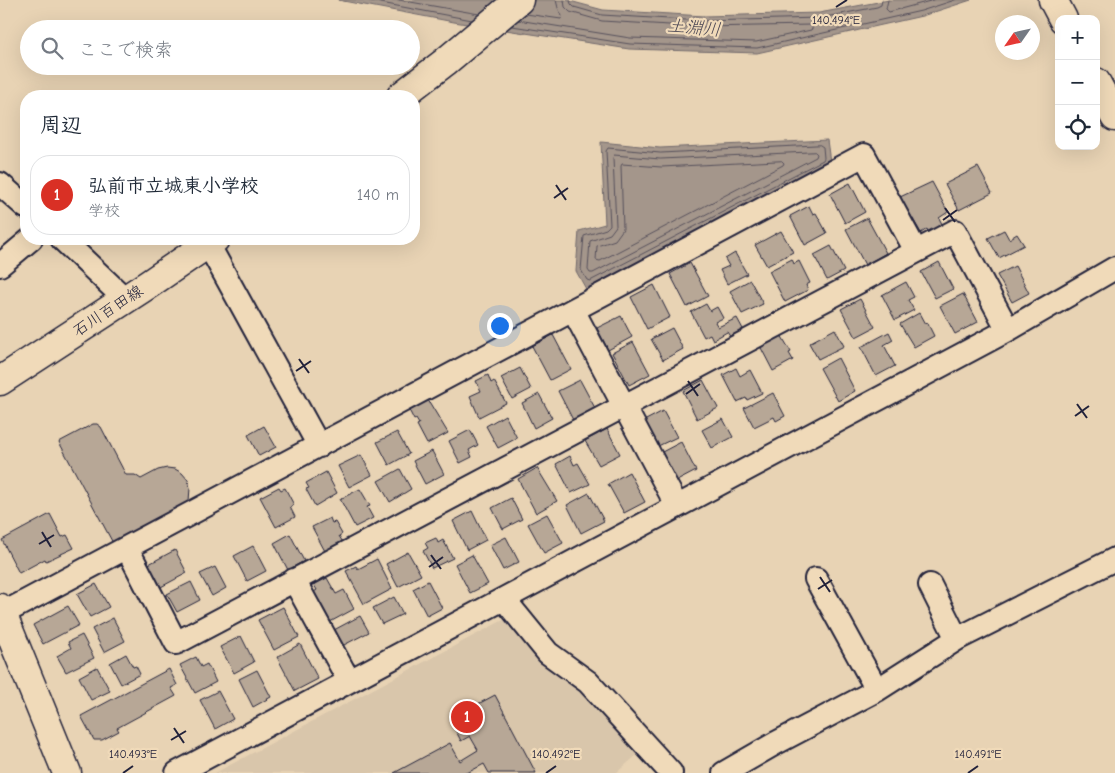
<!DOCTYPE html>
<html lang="ja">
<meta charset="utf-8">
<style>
body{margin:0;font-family:"Comic Neue","Klee One",sans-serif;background:#f6f6f7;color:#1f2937}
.controls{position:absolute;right:15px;top:15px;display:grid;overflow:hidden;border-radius:10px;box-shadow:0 5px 20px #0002}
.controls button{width:45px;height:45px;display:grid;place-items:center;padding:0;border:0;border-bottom:1px solid #e0e1e3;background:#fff;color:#1f2937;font:25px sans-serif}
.compass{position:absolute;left:995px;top:15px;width:45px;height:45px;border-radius:50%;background:#fff;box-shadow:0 5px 20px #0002;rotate:236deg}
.you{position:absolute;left:499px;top:325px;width:18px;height:18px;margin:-12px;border:4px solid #fff;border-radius:50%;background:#1a73e8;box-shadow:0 0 0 8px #1a73e833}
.badge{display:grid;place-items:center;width:32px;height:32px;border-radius:50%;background:#d93025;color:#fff;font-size:16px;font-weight:700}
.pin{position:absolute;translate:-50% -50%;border:2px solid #fff;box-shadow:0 1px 5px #0006}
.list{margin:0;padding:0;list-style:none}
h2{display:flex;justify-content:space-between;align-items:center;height:65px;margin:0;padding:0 20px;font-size:21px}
h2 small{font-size:16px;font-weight:400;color:#747a83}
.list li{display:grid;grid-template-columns:32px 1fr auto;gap:15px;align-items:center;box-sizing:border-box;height:80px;margin:0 10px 10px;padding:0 10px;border:1px solid #e0e1e3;border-radius:20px}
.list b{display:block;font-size:19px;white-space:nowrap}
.list p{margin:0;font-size:16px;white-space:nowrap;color:#747a83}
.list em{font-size:16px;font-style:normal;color:#747a83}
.icon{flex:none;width:28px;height:28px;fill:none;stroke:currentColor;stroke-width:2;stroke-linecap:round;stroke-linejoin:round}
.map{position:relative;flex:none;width:1115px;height:773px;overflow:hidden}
.search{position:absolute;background:#fff;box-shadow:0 5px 20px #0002;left:20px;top:20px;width:400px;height:55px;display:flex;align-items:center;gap:12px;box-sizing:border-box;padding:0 18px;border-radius:28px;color:#747a83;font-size:19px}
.panel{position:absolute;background:#fff;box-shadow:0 5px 20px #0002;left:20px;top:90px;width:400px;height:155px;border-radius:20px}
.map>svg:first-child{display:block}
.built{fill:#d9c6ab}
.water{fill:#a4968b;stroke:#70686b}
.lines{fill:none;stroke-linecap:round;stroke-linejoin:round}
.shore{stroke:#56505b;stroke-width:1}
.building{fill:#b7a796;stroke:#22223b}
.street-casing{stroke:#22223b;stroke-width:26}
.secondary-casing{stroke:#22223b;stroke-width:31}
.primary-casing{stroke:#22223b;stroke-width:31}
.street{stroke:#f0dab9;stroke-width:22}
.secondary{stroke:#f0dab9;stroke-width:28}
.primary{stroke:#f0dab9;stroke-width:28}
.ticks{fill:none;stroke:#22223b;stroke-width:2}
.labels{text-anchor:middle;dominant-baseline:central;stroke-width:4.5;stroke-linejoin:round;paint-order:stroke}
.street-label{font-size:16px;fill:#22223b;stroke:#f0dab9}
.water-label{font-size:18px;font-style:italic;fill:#494553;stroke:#f0dab9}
.ticks-label{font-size:12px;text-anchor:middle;fill:#22223b;stroke:#f0dab9;stroke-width:4.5;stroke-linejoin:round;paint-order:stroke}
</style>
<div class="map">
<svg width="1115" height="773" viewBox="0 0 1115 773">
<rect width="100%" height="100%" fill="#e8d3b4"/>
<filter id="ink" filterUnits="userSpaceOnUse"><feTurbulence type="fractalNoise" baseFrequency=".02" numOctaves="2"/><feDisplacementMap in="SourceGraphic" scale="10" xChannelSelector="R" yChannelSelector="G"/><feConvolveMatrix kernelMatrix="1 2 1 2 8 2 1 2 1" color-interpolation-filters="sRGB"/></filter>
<g filter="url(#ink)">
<path class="built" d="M509,617L584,684L643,750L616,773H215Z"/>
<path class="water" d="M338,0H566L603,10L704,16L819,13L889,0H971L922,16L757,53L629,49L454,22Z
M827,140L830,162L586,289L576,271L579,231L605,224L601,142L660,148Z"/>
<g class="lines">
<path class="shore" d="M365,0L472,20
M399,0L479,14
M570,0L571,4L574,7L602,15L703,21L820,18L877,7L881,5L882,0
M888,0L886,9L889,12L934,0
M526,14L561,19L562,16L558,8L556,0
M518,20L630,38L756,42L811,30L813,27L811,25L703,27L602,21L570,12L565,7L564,0
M512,26L630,44L757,48L921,11L955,0
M820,145L823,147L824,158L823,160L590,281L587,280L581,270L584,236L606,229L610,225L606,151L608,148L660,153Z
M815,152L817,154L816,157L593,273H590L588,270L590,241L610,234L616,226L613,158L614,155L660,159Z
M782,161L784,163L783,165L600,261L596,260L597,246L615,240L623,229L621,166L622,164L661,167Z"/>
</g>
<path class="building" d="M978,167L992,193L959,210L945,184Z
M932,182L948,212L939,218L943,226L929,234L927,229L921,233L900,197Z
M850,183L865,212L845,223L830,194Z
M809,206L813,214L816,213L827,233L805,245L790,216Z
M867,218L886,253L865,265L846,229Z
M1004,230L1009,239L1017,234L1024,245L999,258L988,238Z
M781,231L793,252L767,266L755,245Z
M831,246L844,271L827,280L814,255Z
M735,253L747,274L727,284L720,270L729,266L725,259Z
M792,259L794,264L799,261L810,283L806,285L808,290L785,302L769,271Z
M939,262L953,289L935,298L921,272Z
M690,263L708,296L687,307L670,274Z
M1015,266L1029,293L1012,302L997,275Z
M750,280L763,304L742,314L730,291Z
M906,282L914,297L908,300L914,310L895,320L882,295Z
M654,285L670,317L647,329L631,297Z
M963,294L978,322L955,334L940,306Z
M860,299L875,327L856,337L841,309Z
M706,304L710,311L717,307L723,318L715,322L718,327L737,318L744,331L731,338L727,332L713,340L710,334L704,337L691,312Z
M919,313L925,324L927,322L934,336L914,347L900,324Z
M621,316L632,337L608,350L597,328Z
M672,328L683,349L663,360L651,339Z
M835,329L844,346L818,359L809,343Z
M889,332L893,340L884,345L895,366L876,376L861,347Z
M553,335L571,369L550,380L532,346Z
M781,335L791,352L789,353L793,360L773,371L760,346Z
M633,342L650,374L629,385L612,353Z
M838,358L855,391L838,401L820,368Z
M520,368L531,389L512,399L501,378Z
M736,368L740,376L750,370L762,393L747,400L746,398L737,402L723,375Z
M488,375L491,383L494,381L506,403L479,417L470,396L481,391L476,381Z
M580,380L595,408L573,420L558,391Z
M703,380L718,408L697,419L683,391Z
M773,393L785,416L776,421L774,417L754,427L744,408Z
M539,394L552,418L534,428L522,403Z
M428,400L448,433L427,444L417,425L419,424L416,419L414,420L409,410Z
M663,411L677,437L658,446L644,421Z
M505,415L517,438L498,448L486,426Z
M723,419L733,437L712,448L702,430Z
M93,424H97L101,427L126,475H135L141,479L158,470L167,468L175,469L182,473L188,480L190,488L189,501L186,504L114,545L59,442Z
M264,426L276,447L259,456L248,435Z
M607,429L620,454L599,465L585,441Z
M470,430L478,445L469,450L472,457L460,463L449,441Z
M397,432L409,454L389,465L377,442Z
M681,442L696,471L677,481L662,452Z
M432,451L444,474L425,484L413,461Z
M361,455L372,475L349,487L338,466Z
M570,456L574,465L578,463L590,484L571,493L556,464Z
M537,468L557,501L536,513L518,479Z
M400,469L411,489L390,502L378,481Z
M326,472L337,493L315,506L306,489L309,488L306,483Z
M629,472L645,502L624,513L608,484Z
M279,487L281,490L285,488L294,505L290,507L295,517L276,527L260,497Z
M360,489L370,506L367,507L373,518L355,527L340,499Z
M589,493L604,521L581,533L567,505Z
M511,498L522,519L503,529L492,508Z
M472,511L486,540L467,550L453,521Z
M50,514L62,537L67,535L74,548L46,561L45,559L19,573L2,540Z
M547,514L563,543L544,553L528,524Z
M330,518L332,523L335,522L342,534L339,536L344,544L326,553L312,527Z
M290,534L304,561L288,570L274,543Z
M506,537L519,562L503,570L490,545Z
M436,538L438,543L443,540L453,558L432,568L423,551L428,548L425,543Z
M253,546L266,571L247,581L234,556Z
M175,550L187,573L159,588L147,565Z
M408,552L421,575L398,587L386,564Z
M472,555L488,584L470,593L455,564Z
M377,559L392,589L364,604L346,571L356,566L358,569Z
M215,567L226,588L212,596L200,574Z
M327,578L336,594L344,590L354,609L330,622L314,592L317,590L314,585Z
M428,581L442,608L427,616L413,589Z
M191,582L200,600L177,612L167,594Z
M96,584L109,607L90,617L77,594Z
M394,597L403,614L382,624L373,608Z
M68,606L79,625L43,644L33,625Z
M283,607L299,637L274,650L258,620Z
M360,616L369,632L342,646L334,630Z
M113,618L125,641L104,652L92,629Z
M82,635L94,658L66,672L57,656L71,648L68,642Z
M241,636L254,662L234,673L220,647Z
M300,644L318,679L295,691L277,657Z
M126,654L133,667L136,666L140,674L121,684L110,663Z
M196,657L201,667L207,664L216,682L195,693L180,665Z
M97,667L110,691L91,700L79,677Z
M169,669L177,685L171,688L176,696L117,728L119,731L102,740H94L81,716Z
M257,670L271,697L253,707L239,679Z
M218,691L233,719L215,729L200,700Z
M495,695L536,773H489L484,764L467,773H394L450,743L460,761L478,750L470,736L461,741L450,719Z"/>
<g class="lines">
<defs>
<path id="street" d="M0,184L26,207
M62,239L125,299
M208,244L319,446
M0,265L31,239
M573,310L677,506
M127,548L176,643L955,231L1008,330
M816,579L877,690
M294,580L349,681
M930,585L957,639
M504,599L548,653L588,682L671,773
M0,615L864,155L916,251
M177,773L1008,330L1115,268
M724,773L776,743L877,690L957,639L1115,559"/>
<path id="secondary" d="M401,96L445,62L519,0
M0,381L149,284L215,239
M0,608L67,773"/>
<path id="primary" d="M1053,0L1063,19
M1096,82L1115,117"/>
</defs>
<use href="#street" class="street-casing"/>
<use href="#secondary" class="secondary-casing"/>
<use href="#primary" class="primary-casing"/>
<use href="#street" class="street"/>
<use href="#secondary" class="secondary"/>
<use href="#primary" class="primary"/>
</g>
</g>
<path class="ticks" d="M836,7L847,0M556,185L566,200M554,198L568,188M945,208L955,222M943,220L957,210M299,359L309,373M296,371L311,361M688,381L698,396M686,394L700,384M1077,404L1087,418M1075,416L1089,406M42,532L51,547M39,544L54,535M431,555L441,569M429,567L443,557M820,577L830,592M818,589L832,580M174,728L184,743M171,740L186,731M123,773L133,766M546,773L556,766M968,773L978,766"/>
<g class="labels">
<g class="street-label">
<text transform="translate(108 311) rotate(-33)">石川百田線</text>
</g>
<g class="water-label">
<text transform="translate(694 28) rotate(5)">土淵川</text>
</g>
</g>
<g class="ticks-label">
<text x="836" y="24">140.494°E</text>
<text x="133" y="758">140.493°E</text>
<text x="556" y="758">140.492°E</text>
<text x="978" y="758">140.491°E</text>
</g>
</svg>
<div class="controls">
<button>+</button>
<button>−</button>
<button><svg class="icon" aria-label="locate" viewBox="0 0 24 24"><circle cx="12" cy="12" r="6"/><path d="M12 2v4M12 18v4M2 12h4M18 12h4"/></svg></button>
</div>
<svg class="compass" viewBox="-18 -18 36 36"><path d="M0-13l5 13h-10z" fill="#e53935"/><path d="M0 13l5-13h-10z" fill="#747a83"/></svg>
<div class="you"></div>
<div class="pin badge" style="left:467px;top:717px">1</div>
<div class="search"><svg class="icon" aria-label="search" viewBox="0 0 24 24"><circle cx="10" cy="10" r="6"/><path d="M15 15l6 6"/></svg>ここで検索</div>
<section class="panel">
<h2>周辺<small></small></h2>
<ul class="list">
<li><span class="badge">1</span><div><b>弘前市立城東小学校</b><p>学校</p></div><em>140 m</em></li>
</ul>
</section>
</div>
